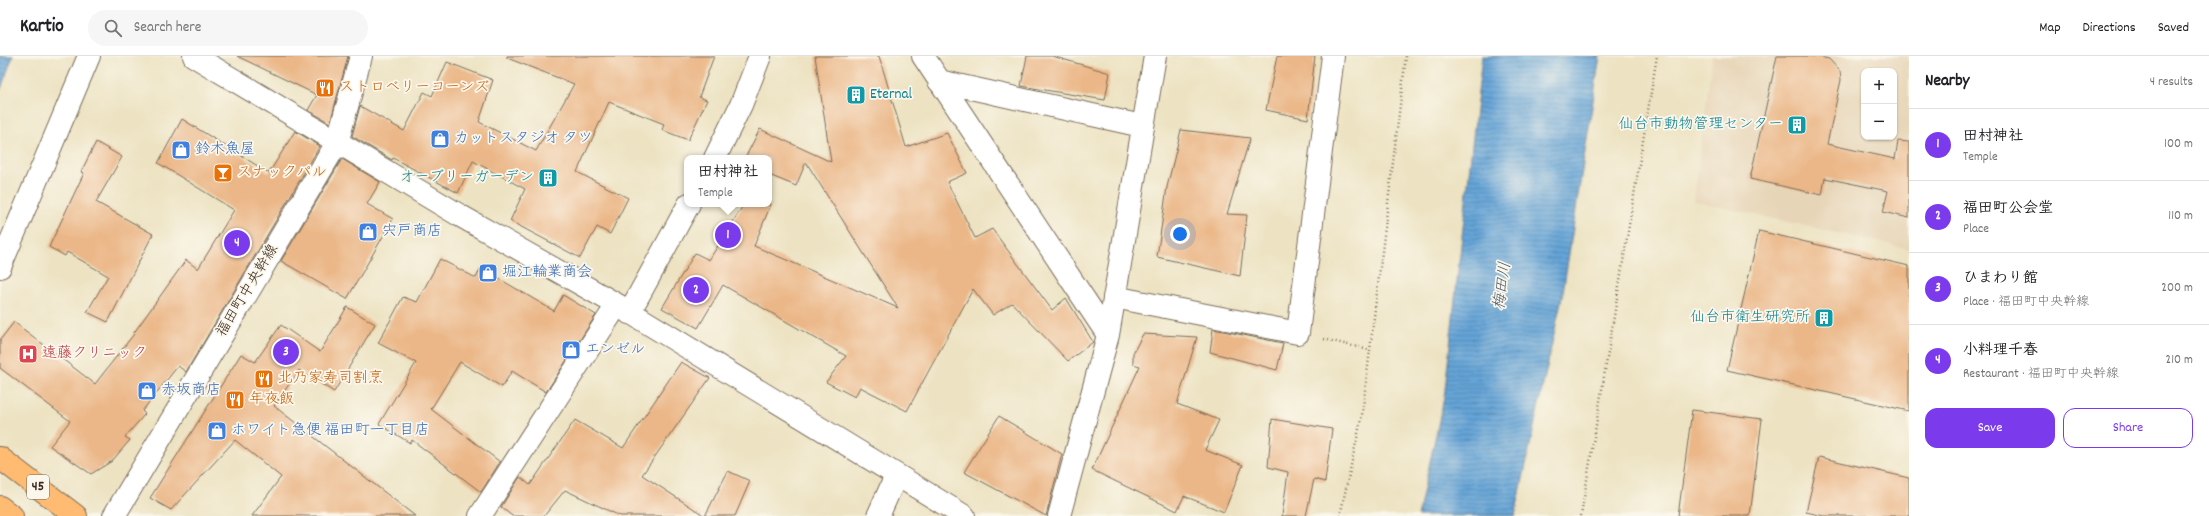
<!DOCTYPE html>
<meta charset="utf-8">
<style>
body{margin:0;font-family:Dekko,"Klee One",sans-serif;background:#f6f6f6;color:#202124}
.controls{position:absolute;right:12px;top:12px;display:grid;overflow:hidden;border-radius:8px;box-shadow:0 1px 3px #0004}
.controls button{width:36px;height:36px;display:grid;place-items:center;padding:0;border:0;border-bottom:1px solid #e0e0e0;background:#fff;color:#202124;font:20px sans-serif}
.you{position:absolute;left:1180px;top:178px;width:14px;height:14px;margin:-10px;border:3px solid #fff;border-radius:50%;background:#1a73e8;box-shadow:0 0 0 6px #1a73e833}
.badge{display:grid;place-items:center;width:26px;height:26px;border-radius:50%;background:#7c3aed;color:#fff;font-size:13px;font-weight:700}
.pin{position:absolute;translate:-50% -50%;border:2px solid #fff;box-shadow:0 1px 4px #0006}
.popup{position:absolute;left:684px;top:99px;width:88px;height:52px;box-sizing:border-box;display:grid;place-content:center;border-radius:8px;background:#fff;filter:drop-shadow(0 1px 3px #0005);font-size:13px;white-space:nowrap;color:#757577}
.popup b{font-size:15px;color:#202124}
.popup::after{content:'';position:absolute;left:50%;top:100%;margin-left:-8px;border:8px solid transparent;border-top-color:#fff}
.list{margin:0;padding:0;list-style:none}
h2{display:flex;justify-content:space-between;align-items:center;height:52px;margin:0;padding:0 16px;font-size:17px}
h2 small{font-size:13px;font-weight:400;color:#757577}
.list li{display:grid;grid-template-columns:26px 1fr auto;gap:12px;align-items:center;box-sizing:border-box;height:72px;padding:0 16px;border-top:1px solid #e0e0e0}
.list b{display:block;font-size:15px;white-space:nowrap}
.list p{margin:0;font-size:13px;white-space:nowrap;color:#757577}
.list em{font-size:13px;font-style:normal;color:#757577}
.actions{display:flex;gap:8px;padding:12px 16px}
.actions a{flex:1;padding:9px 0;border:1px solid #7c3aed;border-radius:12px;text-align:center;font-size:14px;color:#7c3aed}
.actions .main{background:#7c3aed;color:#fff}
.icon{flex:none;width:22px;height:22px;fill:none;stroke:currentColor;stroke-width:2;stroke-linecap:round;stroke-linejoin:round}
.map{position:relative;flex:none;width:1909px;height:460px;overflow:hidden}
header{display:flex;align-items:center;gap:24px;box-sizing:border-box;height:56px;padding:0 20px;background:#fff;border-bottom:1px solid #e0e0e0}
header strong{font-size:19px}
nav{display:flex;gap:22px;margin-inline-start:auto;font-size:14px}
.search{width:280px;height:36px;background:#f6f6f6;display:flex;align-items:center;gap:10px;box-sizing:border-box;padding:0 14px;border-radius:22px;color:#757577;font-size:15px}
main{display:flex}
aside{flex:1;background:#fff}
.map>svg:first-child{display:block}
.built{fill:#e7d5b7;fill-rule:evenodd}
.water{fill:url(#water-rules);stroke:#50677a}
.building{fill:#ebb788}
.lines{fill:none;stroke-linecap:round;stroke-linejoin:round}
.minor-casing{stroke:#796b58;stroke-width:24}
.highway-casing{stroke:#796b58;stroke-width:24}
.path{stroke:#796b58;stroke-width:2.5;stroke-dasharray:1 3;stroke-linecap:butt}
.minor{stroke:#fff;stroke-width:22}
.highway{stroke:#ffbb71;stroke-width:22}
.labels{text-anchor:middle;dominant-baseline:central;stroke-width:3.5;stroke-linejoin:round;paint-order:stroke}
.shield{fill:#fbf7ec;stroke:#75685c;stroke-width:1}
.shield-label{font-size:14px;font-weight:bold;fill:#3b2a1e}
.food-label{font-size:15px;fill:#c56008;stroke:#fbf7ec;text-anchor:start}
.culture-label{font-size:15px;fill:#0d838f;stroke:#fbf7ec;text-anchor:end}
.shop-label{font-size:15px;fill:#366cbe;stroke:#fbf7ec;text-anchor:start}
.street-label{font-size:15px;fill:#3b2a1e;stroke:#fbf7ec}
.health-label{font-size:15px;fill:#be3a42;stroke:#fbf7ec;text-anchor:start}
.water-label{font-size:16px;font-style:italic;fill:#4c5b68;stroke:#fbf7ec}
</style>
<header>
<strong>Kartio</strong>
<div class="search"><svg class="icon" aria-label="search" viewBox="0 0 24 24"><circle cx="10" cy="10" r="6"/><path d="M15 15l6 6"/></svg>Search here</div>
<nav><a>Map</a><a>Directions</a><a>Saved</a></nav>
</header>
<main>
<div class="map">
<svg width="1909" height="460" viewBox="0 0 1909 460">
<defs>
<pattern id="water-rules" width="6" height="5" patternUnits="userSpaceOnUse"><rect width="6" height="5" fill="#65a4d7"/><path d="M0 2.5h6" fill="none" stroke="#5486ae"/></pattern>
</defs>
<rect width="100%" height="100%" fill="#fbf7ec"/>
<filter id="ink" filterUnits="userSpaceOnUse"><feTurbulence type="fractalNoise" baseFrequency=".025" numOctaves="2"/><feDisplacementMap in="SourceGraphic" scale="8" xChannelSelector="R" yChannelSelector="G"/><feConvolveMatrix kernelMatrix="1 2 1 2 8 2 1 2 1" color-interpolation-filters="sRGB"/></filter>
<filter id="wash" filterUnits="userSpaceOnUse"><feTurbulence type="fractalNoise" baseFrequency=".012" numOctaves="4" result="noise"/><feDisplacementMap in="SourceGraphic" scale="16" xChannelSelector="R" yChannelSelector="G"/><feGaussianBlur stdDeviation="0.9" result="paint"/><feColorMatrix in="noise" values="0 0 0 0 0 0 0 0 0 0 0 0 0 0 0 0 0 1.4 0 .05"/><feComposite in="paint" operator="in"/></filter>
<g filter="url(#wash)">
<rect width="100%" height="100%" fill="#ede3c3"/>
<path class="built" d="M1712,0H1909V193L1694,145ZM1864,15H1894V81H1864Z"/>
<path class="water" d="M0,0H13L0,35Z
M1482,0H1600L1563,236L1515,460H1418L1444,342Z"/>
<g id="blocks">
<path class="building" d="M237,0H348L330,67L308,54L317,39Z
M507,0H714L699,41L707,44L688,84L662,74L664,68L609,46L577,116L628,142L610,178L597,171L580,202L510,165L525,133L473,105L458,137L393,102L392,104L352,80L360,50L404,75L424,36L432,40L447,6L493,24L479,66L536,95L574,28L507,2Z
M815,0H879L906,91L947,77L967,117L947,126L975,182L992,173L1052,254L1066,242L1093,286L1068,305L1012,247L993,259L973,233L907,355L860,331L855,341L826,326L846,300L723,229L698,272L662,252L695,197L709,204L744,148H771L754,190L898,252L806,106L796,130L769,119V102H745L760,73L831,106Z
M1027,0H1052L1110,17L1105,44L1021,30Z
M1277,0H1315L1308,63L1266,54Z
M1777,0H1814L1829,3L1840,15L1841,24L1827,88L1895,103L1898,85L1909,86V162L1883,156L1888,135L1825,122L1822,139L1750,123Z
M182,63L269,117L295,75L320,90L186,316L178,310L142,355L145,358L125,381L130,384L112,405L91,418L50,390L70,365L0,312V284L14,266L95,328L134,278H133L186,204L198,213L234,154L158,107Z
M1181,74L1250,82L1227,158L1247,159L1240,220L1157,201L1167,131Z
M96,86L122,101L96,146L153,178L108,266L87,256L108,220L67,196L65,200L49,191L84,117L81,116Z
M342,103L380,126L367,148L393,163L347,243L281,205Z
M1759,175L1909,210V355L1727,314Z
M440,203L476,222L481,212L554,255L563,239L596,259L546,336L512,315L502,331L460,306L431,353L500,406L481,436L412,384L410,387L379,368L416,307L378,287L403,241L417,246Z
M347,251L375,268L334,336L299,314L274,350L415,460H252L281,421L235,384L171,454L150,442L241,298L255,306L281,269L320,296Z
M1213,273L1283,287L1277,314L1210,296Z
M1143,278L1197,281L1177,348L1219,364L1205,394L1243,409L1224,456L1184,440L1177,455L1092,414L1140,310L1133,308V297Z
M681,306L710,322L642,419L705,460L728,415L750,425L735,460H620L565,434L544,460H512L501,451L520,421L530,429L575,364L623,392Z
M1692,354L1762,363L1750,460H1678Z
M999,360L1062,398L1046,460L964,416Z
M1272,363L1332,373L1325,426L1314,423L1306,460H1282L1288,416L1268,411Z
M1819,401L1909,422V460H1824L1806,456Z"/>
</g>
</g>
<g filter="url(#ink)">
<use href="#blocks" fill-opacity="0" stroke="#796b58" stroke-width="1"/>
<g class="lines">
<defs>
<path id="minor" d="M194,0L459,159L623,252L964,460
M923,0L1108,279L1059,460
M939,25L1142,70
M715,102L741,49L760,0
M0,211L89,0
M1114,241L1298,277L1333,0
M629,257L689,148
M1108,279L1155,0
M114,460L337,87L361,0
M480,460L617,249
M878,460L896,420"/>
<path id="highway" d="M0,402L76,460
M0,451L12,460"/>
</defs>
<use href="#minor" class="minor-casing"/>
<use href="#highway" class="highway-casing"/>
<path class="path" d="M1324,283L1369,294
M1340,460L1362,359L1406,0
M1581,460L1657,0"/>
<use href="#minor" class="minor"/>
<use href="#highway" class="highway"/>
</g>
</g>
<defs>
<symbol id="restaurant-square" viewBox="-11 -11 22 22"><rect x="-9" y="-9" width="18" height="18" rx="4" fill="#e8710a" stroke="#fbf7ec"/><path d="M-5-6h1v4h1v-4h1v4h1v-4h1v5L-1.5 .5V6h-2V.5L-5-1ZM5-6V6H3V1.5H1.5Q1.5-4 5-6Z" fill="#fff"/></symbol>
<symbol id="building-square" viewBox="-11 -11 22 22"><rect x="-9" y="-9" width="18" height="18" rx="4" fill="#0f9aa8" stroke="#fbf7ec"/><path d="M-4-6H4V6H1V3H-1V6H-4ZM-2.5-4.3h1.7v1.8h-1.7ZM.8-4.3h1.7v1.8H.8ZM-2.5-1h1.7V.8h-1.7ZM.8-1h1.7V.8H.8Z" fill="#fff"/></symbol>
<symbol id="shop-square" viewBox="-11 -11 22 22"><rect x="-9" y="-9" width="18" height="18" rx="4" fill="#3f7fe0" stroke="#fbf7ec"/><path d="M-5-2.5h2.3a2.7 3.5 0 0 1 5.4 0H5L5.5 6h-11ZM-1.5-2.5h3a1.5 2.3 0 0 0-3 0Z" fill="#fff"/></symbol>
<symbol id="bar-square" viewBox="-11 -11 22 22"><rect x="-9" y="-9" width="18" height="18" rx="4" fill="#e8710a" stroke="#fbf7ec"/><path d="M-6-5H6L.8 .8V4.5H3.5V6h-7V4.5H-.8V.8Z" fill="#fff"/></symbol>
<symbol id="hospital-square" viewBox="-11 -11 22 22"><rect x="-9" y="-9" width="18" height="18" rx="4" fill="#e0444e" stroke="#fbf7ec"/><path d="M-5-5h3v3.5h4V-5h3V5h-3V1.5h-4V5h-3Z" fill="#fff"/></symbol>
</defs>
<g fill-rule="evenodd">
<use href="#restaurant-square" x="314" y="21" width="22" height="22"/>
<use href="#building-square" x="845" y="28" width="22" height="22"/>
<use href="#building-square" x="1786" y="58" width="22" height="22"/>
<use href="#shop-square" x="429" y="72" width="22" height="22"/>
<use href="#shop-square" x="170" y="83" width="22" height="22"/>
<use href="#bar-square" x="212" y="106" width="22" height="22"/>
<use href="#building-square" x="537" y="111" width="22" height="22"/>
<use href="#shop-square" x="357" y="165" width="22" height="22"/>
<use href="#shop-square" x="477" y="206" width="22" height="22"/>
<use href="#building-square" x="1813" y="251" width="22" height="22"/>
<use href="#shop-square" x="560" y="283" width="22" height="22"/>
<use href="#hospital-square" x="17" y="287" width="22" height="22"/>
<use href="#restaurant-square" x="253" y="312" width="22" height="22"/>
<use href="#shop-square" x="136" y="324" width="22" height="22"/>
<use href="#restaurant-square" x="224" y="333" width="22" height="22"/>
<use href="#shop-square" x="206" y="364" width="22" height="22"/>
</g>
<g class="labels">
<rect class="shield" x="27" y="419" width="22" height="24" rx="3"/>
<g class="shield-label">
<text x="38" y="431">45</text>
</g>
<g class="food-label">
<text x="339" y="32">ストロベリーコーンズ</text>
<text x="237" y="117">スナックパル</text>
<text x="278" y="323">北乃家寿司割烹</text>
<text x="249" y="344">年夜飯</text>
</g>
<g class="culture-label">
<text x="870" y="39" text-anchor="start">Eternal</text>
<text x="1783" y="69">仙台市動物管理センター</text>
<text x="534" y="122">オーブリーガーデン</text>
<text x="1810" y="262">仙台市衛生研究所</text>
</g>
<g class="shop-label">
<text x="454" y="83">カットスタジオ タツ</text>
<text x="195" y="94">鈴木魚屋</text>
<text x="382" y="176">宍戸商店</text>
<text x="502" y="217">堀江輪業商会</text>
<text x="585" y="294">エンゼル</text>
<text x="161" y="335">赤坂商店</text>
<text x="231" y="375">ホワイト急便 福田町一丁目店</text>
</g>
<g class="street-label">
<text transform="translate(248 235) rotate(-59)">福田町中央幹線</text>
</g>
<g class="health-label">
<text x="42" y="298">遠藤クリニック</text>
</g>
<g class="water-label">
<text transform="translate(1503 230) rotate(-82)">梅田川</text>
</g>
</g>
</svg>
<div class="controls">
<button>+</button>
<button>−</button>
</div>
<div class="you"></div>
<div class="pin badge" style="left:728px;top:179px">1</div>
<div class="popup"><b>田村神社</b>Temple</div>
<div class="pin badge" style="left:696px;top:234px">2</div>
<div class="pin badge" style="left:286px;top:296px">3</div>
<div class="pin badge" style="left:237px;top:187px">4</div>
</div>
<aside>
<h2>Nearby<small>4 results</small></h2>
<ul class="list">
<li><span class="badge">1</span><div><b>田村神社</b><p>Temple</p></div><em>100 m</em></li>
<li><span class="badge">2</span><div><b>福田町公会堂</b><p>Place</p></div><em>110 m</em></li>
<li><span class="badge">3</span><div><b>ひまわり館</b><p>Place · 福田町中央幹線</p></div><em>200 m</em></li>
<li><span class="badge">4</span><div><b>小料理千春</b><p>Restaurant · 福田町中央幹線</p></div><em>210 m</em></li>
</ul>
<div class="actions"><a class="main">Save</a><a>Share</a></div>
</aside>
</main>
